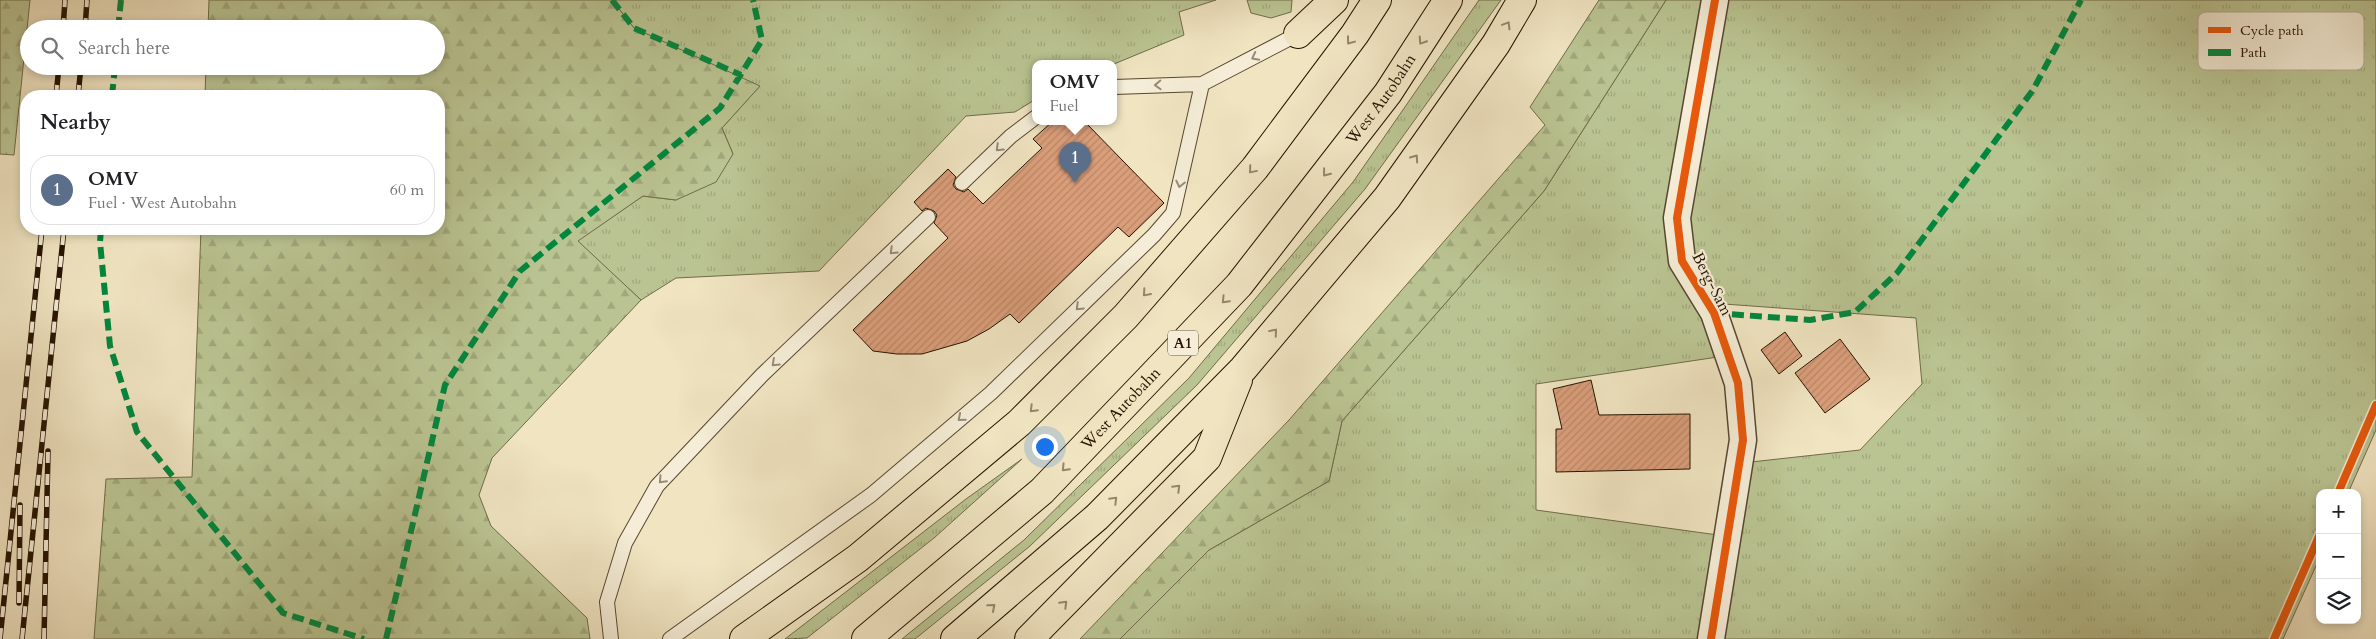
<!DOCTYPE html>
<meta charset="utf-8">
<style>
body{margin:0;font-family:Cardo,serif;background:#f6f6f6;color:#202124}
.controls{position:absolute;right:15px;bottom:15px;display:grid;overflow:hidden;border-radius:10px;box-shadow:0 2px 8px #0003}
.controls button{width:45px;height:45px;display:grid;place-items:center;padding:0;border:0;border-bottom:1px solid #e0e0e0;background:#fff;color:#202124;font:25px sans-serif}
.you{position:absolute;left:1044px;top:446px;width:18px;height:18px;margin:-12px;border:4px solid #fff;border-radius:50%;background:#1a73e8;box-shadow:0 0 0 8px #1a73e833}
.badge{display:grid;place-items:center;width:32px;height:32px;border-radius:50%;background:#111827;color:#fff;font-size:16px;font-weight:700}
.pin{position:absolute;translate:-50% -41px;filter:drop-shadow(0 1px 2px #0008)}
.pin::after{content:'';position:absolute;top:26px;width:18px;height:15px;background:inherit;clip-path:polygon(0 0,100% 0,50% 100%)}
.popup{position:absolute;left:1032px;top:60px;width:85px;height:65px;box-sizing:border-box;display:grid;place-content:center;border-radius:10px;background:#fff;filter:drop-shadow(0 1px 4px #0005);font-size:16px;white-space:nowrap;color:#757577}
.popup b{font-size:19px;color:#202124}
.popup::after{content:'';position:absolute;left:50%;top:100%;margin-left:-10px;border:10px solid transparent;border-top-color:#fff}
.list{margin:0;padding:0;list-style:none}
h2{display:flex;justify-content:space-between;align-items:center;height:65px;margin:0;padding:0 20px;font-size:21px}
h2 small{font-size:16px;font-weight:400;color:#757577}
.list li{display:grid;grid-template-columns:32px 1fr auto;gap:15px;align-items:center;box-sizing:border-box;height:70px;margin:0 10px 10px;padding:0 10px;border:1px solid #e0e0e0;border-radius:20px}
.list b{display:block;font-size:19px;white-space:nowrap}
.list p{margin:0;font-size:16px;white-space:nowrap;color:#757577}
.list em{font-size:16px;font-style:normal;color:#757577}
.icon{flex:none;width:28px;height:28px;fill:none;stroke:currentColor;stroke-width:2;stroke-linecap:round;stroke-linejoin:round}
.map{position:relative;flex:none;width:2376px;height:639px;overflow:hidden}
.search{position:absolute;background:#fff;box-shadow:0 2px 8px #0003;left:20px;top:20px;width:425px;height:55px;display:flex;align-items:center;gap:12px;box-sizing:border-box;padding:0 18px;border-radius:28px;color:#757577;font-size:19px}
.panel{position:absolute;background:#fff;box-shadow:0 2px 8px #0003;left:20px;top:90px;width:425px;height:145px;border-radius:20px}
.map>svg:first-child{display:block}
.grass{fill:url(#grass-tufts);stroke:#706c49;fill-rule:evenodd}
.forest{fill:url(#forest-firs);stroke:#706c49}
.building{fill:url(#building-hatch);stroke:#261300}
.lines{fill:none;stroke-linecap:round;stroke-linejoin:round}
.service-casing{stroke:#584730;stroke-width:16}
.minor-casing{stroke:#584730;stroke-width:29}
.motorway-casing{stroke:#261300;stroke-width:30}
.service{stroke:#f5edd7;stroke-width:14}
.minor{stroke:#f5edd7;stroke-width:26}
.motorway{stroke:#f0e4c1;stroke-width:28}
.rail-casing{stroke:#261300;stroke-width:5.5}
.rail{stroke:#f5edd7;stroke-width:4;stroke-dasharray:11;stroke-linecap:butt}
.quiet{stroke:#00873e;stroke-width:6;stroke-dasharray:12 6;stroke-linecap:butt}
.cycleway-casing{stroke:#f5edd7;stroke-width:11}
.cycleway{stroke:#e8590c;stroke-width:8}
.oneway{stroke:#95866a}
.oneway2{stroke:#988b76}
.labels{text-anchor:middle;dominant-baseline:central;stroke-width:4.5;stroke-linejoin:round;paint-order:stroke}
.shield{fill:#f5edd7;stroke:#645440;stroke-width:1}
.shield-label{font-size:15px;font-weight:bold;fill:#261300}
.street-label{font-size:16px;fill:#261300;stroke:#f5edd7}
.key{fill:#f5edd7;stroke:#b7ac96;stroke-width:1}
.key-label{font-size:14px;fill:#261300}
</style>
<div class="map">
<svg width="2376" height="639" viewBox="0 0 2376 639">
<defs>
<pattern id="grass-tufts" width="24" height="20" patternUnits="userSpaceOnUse" patternTransform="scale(1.25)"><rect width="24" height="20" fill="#bac492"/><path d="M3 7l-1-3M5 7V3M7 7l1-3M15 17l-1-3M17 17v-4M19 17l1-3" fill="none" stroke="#a0a87c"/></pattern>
<pattern id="forest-firs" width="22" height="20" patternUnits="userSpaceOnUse" patternTransform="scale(1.25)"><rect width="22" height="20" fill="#bac492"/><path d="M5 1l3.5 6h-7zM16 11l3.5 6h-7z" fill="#a0a87c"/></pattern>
<pattern id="building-hatch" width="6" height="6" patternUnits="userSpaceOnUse" patternTransform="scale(1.25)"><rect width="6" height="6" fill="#da9e7a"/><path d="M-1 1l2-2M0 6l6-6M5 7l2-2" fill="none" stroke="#bb8768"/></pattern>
</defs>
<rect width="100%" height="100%" fill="#f0e4c1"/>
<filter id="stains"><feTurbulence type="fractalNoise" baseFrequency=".004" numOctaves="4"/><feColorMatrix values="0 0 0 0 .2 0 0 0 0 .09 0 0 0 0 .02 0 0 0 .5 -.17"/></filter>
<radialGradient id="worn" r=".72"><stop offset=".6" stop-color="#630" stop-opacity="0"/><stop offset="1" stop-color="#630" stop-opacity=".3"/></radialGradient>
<path class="grass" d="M612,0H1216L1179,12L1184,35L1114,64H1099L1097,62L1093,64H1036V99L1015,112L966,116L819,271L676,278L641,300L577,241L643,196L676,200L733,154L722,128L759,87L634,28Z
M1247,0H1292L1291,12L1271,18L1251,13Z
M1479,0H1501L1365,189L1197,385L1030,546L915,639H902L1024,540L1189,378L1353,182Z
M1666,0H2376V430L2348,493H2320V557L2283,639H1120L1209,550L1329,481L1342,421L1544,191ZM1724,304L1916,318L1922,384L1860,450L1751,462L1718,535L1536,510V384L1718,357Z
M1022,459L934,538L807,638L785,639L966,499Z"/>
<path class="forest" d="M0,0H30L14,155L0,154Z
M209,0H612L634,28L760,86L722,128L733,154L716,182L676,200L643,196L578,241L641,300L492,458L479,495L491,526L587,618L590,639H94L106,479L192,477L201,229H439V96H205L206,66H436V29H208Z
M1599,0H1666L1544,191L1342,421L1329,481L1209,550L1120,639H1080L1289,420L1545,125L1530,107Z"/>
<path class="building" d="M1052,122H1085L1164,203L1129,237L1118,227L1019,323L1010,314L989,329L967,341L922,354H897L873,351L853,330L948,238L934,223L937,215L934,211L926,208L922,211L914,202L948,169L956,177L953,185L956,189L964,192L968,189L983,204L1042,148L1033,139Z
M1785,332L1802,356L1779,374L1761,350Z
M1840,339L1870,379L1825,413L1795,373Z
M1591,380L1599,415L1690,414V469L1556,472V429H1562L1553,389Z"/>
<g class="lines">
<defs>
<path id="service" d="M1114,87L1202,84
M962,183L1011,136L1036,117
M611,639L607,602L625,543L657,486L762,375L928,217
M670,639L871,495L991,393L1154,235L1173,213L1202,84L1298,34"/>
<path id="minor" d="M1711,639L1743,440L1738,383L1714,313L1682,261L1677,218L1715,0"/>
<g id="motorway">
<path d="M1298,34L1334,0"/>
<path d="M744,639L858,558L1019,423L1126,316L1255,168L1355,34L1377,0"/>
<path id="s1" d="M866,639L1042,491L1239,285L1388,93L1448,0"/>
<path d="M955,639L1097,517L1243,369L1387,198L1496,44L1522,0"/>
<path d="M1029,639L1207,458L1238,380"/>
</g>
</defs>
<use href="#service" class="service-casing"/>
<use href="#minor" class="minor-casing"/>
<use href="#motorway" class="motorway-casing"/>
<use href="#service" class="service"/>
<use href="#minor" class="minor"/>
<use href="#motorway" class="motorway"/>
<defs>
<path id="rail" d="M63,29L65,0
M85,29L87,0
M56,96L59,66
M78,96L81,66
M19,603L20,505
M0,639L42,229
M22,639L64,229
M44,639L48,451"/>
</defs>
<use href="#rail" class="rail-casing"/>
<use href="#rail" class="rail"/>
<path class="quiet" d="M612,0L634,28L741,75
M118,29L121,0
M112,96L115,66
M101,229L100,242L110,346L137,432L283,613L364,639
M1714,313L1810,320L1855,312L1897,273L2033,90L2081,0
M386,639L445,385L520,271L720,108L762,40L753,0"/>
<defs>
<path id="cycleway" d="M2338,493L2376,405
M1711,639L1743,440L1738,383L1714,313L1682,261L1677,218L1715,0
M2274,639L2320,534"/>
</defs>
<use href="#cycleway" class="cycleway-casing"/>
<use href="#cycleway" class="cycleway"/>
</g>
<defs><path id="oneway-chevron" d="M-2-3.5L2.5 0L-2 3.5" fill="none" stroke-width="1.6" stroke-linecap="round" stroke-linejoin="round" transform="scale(1.25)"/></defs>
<g class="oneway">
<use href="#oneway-chevron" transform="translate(1507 25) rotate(-59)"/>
<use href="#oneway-chevron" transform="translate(1350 41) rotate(127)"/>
<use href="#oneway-chevron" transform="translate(1422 41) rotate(123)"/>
<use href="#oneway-chevron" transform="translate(1415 158) rotate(-55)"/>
<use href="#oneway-chevron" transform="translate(1252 170) rotate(130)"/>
<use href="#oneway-chevron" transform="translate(1326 173) rotate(128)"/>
<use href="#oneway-chevron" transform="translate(1146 293) rotate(131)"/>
<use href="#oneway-chevron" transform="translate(1225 300) rotate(134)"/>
<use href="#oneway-chevron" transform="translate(1274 332) rotate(-50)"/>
<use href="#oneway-chevron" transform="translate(1033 409) rotate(135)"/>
<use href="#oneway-chevron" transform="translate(1065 468) rotate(134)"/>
<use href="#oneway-chevron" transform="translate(1177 488) rotate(-45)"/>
<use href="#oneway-chevron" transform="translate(1114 500) rotate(-45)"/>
<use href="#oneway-chevron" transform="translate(1064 604) rotate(-45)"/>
<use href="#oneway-chevron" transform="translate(992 607) rotate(-41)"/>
</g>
<g class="oneway2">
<use href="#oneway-chevron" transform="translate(1255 57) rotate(153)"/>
<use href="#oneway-chevron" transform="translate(1158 85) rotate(178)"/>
<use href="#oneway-chevron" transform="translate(999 148) rotate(136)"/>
<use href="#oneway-chevron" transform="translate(1180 184) rotate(102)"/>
<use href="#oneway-chevron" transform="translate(893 251) rotate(136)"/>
<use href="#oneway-chevron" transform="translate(1079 307) rotate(136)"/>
<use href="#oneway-chevron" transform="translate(775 363) rotate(137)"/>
<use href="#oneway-chevron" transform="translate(961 418) rotate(140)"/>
<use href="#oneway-chevron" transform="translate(662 480) rotate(133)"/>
</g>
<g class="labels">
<rect class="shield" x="1168" y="330.5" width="30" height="25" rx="4"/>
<g class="shield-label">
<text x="1183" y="343">A1</text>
</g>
<g class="street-label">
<text stroke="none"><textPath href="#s1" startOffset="749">West Autobahn</textPath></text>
<text transform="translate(1712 284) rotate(63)">Berg-Sam</text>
<text stroke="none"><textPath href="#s1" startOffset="344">West Autobahn</textPath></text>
</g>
</g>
<rect x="2198" y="12" width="166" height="58" rx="8" class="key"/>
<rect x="2208" y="27" width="23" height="6" fill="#e8590c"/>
<rect x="2208" y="49" width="23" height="7" fill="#00873e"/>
<g class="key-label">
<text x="2240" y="35">Cycle path</text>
<text x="2240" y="57">Path</text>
</g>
<rect width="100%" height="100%" filter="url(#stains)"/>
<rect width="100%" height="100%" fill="url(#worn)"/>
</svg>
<div class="controls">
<button>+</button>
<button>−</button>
<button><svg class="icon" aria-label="layers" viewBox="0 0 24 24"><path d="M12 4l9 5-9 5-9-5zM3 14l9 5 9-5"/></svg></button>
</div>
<div class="you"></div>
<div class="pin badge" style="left:1075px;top:183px;background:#5c6f8a">1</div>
<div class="popup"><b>OMV</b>Fuel</div>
<div class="search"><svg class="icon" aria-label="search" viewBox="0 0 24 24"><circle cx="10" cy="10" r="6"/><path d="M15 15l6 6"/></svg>Search here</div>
<section class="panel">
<h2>Nearby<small></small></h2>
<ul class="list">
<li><span class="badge" style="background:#5c6f8a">1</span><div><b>OMV</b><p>Fuel · West Autobahn</p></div><em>60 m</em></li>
</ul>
</section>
</div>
